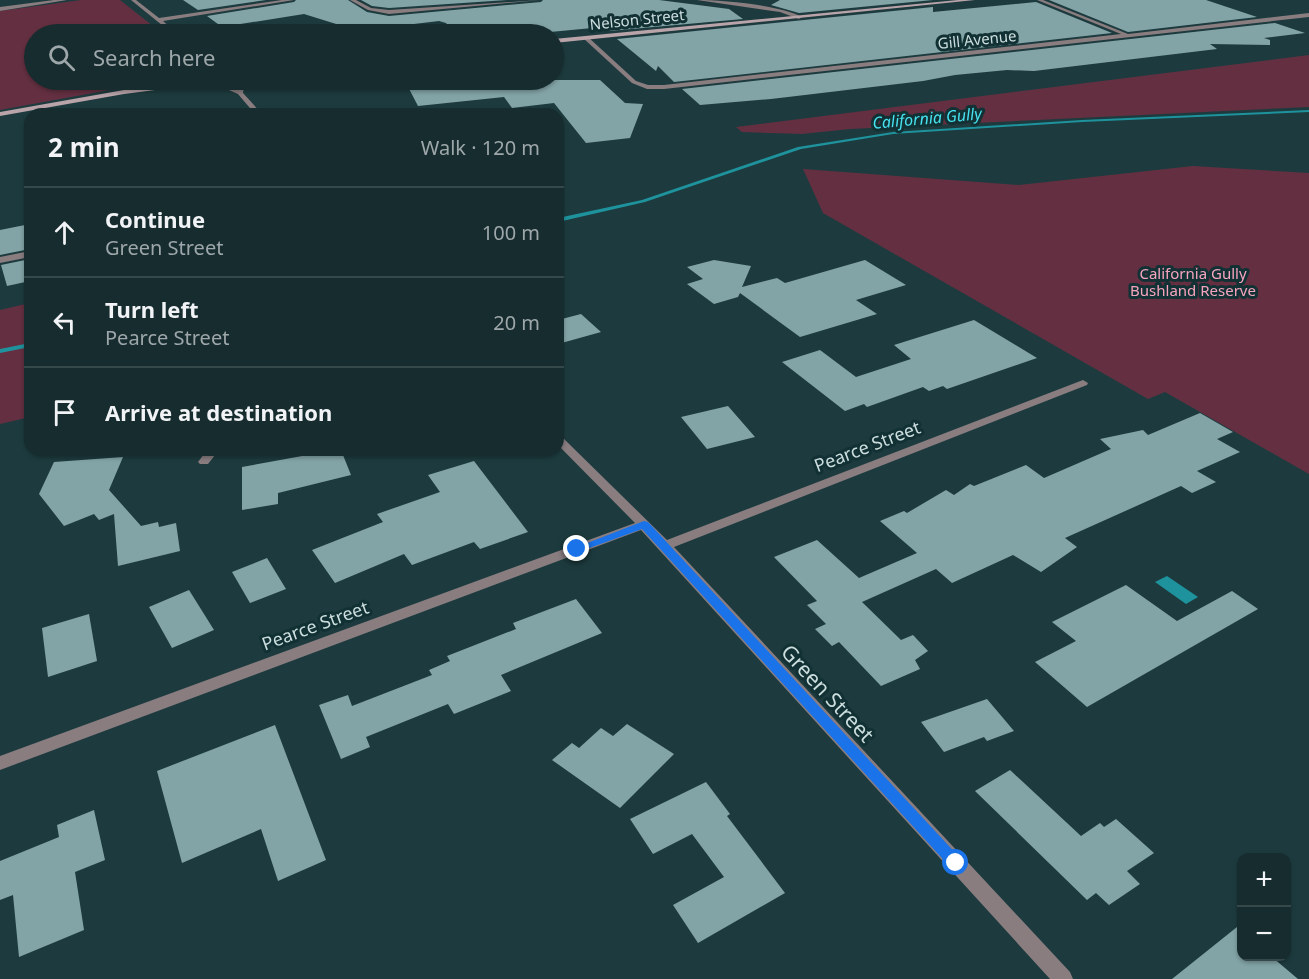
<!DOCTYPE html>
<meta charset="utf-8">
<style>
body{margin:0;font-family:"Noto Sans",sans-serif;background:#23383a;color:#f1f3f6}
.controls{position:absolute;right:18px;bottom:18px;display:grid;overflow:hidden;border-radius:12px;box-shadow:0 2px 4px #0004}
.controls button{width:54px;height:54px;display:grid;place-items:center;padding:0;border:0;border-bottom:2px solid #35484a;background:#162c2e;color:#f1f3f6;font:30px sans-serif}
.stop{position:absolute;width:18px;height:18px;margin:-14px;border:4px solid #1a73e8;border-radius:50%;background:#fff}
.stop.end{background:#1a73e8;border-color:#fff;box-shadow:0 2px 6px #0008}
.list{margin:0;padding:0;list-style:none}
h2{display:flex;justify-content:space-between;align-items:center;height:78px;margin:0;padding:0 24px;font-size:26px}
h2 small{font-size:20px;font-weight:400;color:#9ea7aa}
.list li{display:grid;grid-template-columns:39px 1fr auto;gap:18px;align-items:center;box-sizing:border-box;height:90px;padding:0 24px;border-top:2px solid #35484a}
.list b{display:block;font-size:22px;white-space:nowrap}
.list p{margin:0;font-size:20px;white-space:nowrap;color:#9ea7aa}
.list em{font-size:20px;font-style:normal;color:#9ea7aa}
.icon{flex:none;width:33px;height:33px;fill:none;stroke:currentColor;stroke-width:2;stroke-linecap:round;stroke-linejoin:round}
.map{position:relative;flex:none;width:1309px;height:979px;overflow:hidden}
.search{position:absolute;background:#162c2e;box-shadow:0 2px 4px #0004;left:24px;top:24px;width:540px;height:66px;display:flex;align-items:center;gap:15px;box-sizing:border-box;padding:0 21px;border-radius:33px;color:#9ea7aa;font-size:22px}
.panel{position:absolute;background:#162c2e;box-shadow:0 2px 4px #0004;left:24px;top:108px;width:540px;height:348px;border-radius:18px}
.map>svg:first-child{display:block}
.green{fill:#643041}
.water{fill:#1e939d}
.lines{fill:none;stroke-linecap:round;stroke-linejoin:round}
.stream{fill:#1e939d;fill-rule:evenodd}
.building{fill:#83a4a7}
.street{fill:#897d80;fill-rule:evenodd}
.secondary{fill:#b9a4aa;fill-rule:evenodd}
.route{fill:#1a73e8}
.labels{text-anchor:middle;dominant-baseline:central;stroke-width:6;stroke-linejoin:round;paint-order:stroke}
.far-street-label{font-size:15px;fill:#ccddde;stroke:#123134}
.far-park-label{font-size:15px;fill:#f6a4bd;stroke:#123134}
.far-water-label{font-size:16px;font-style:italic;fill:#47e2f0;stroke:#123134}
.street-label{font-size:18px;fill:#ccddde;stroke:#123134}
.near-street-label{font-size:21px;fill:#ccddde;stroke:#123134}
</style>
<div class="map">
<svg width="1309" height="979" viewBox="0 0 1309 979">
<rect width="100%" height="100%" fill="#1d3b3e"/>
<path class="green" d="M81,0H120L163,34H34V80H164L0,110V11Z
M1309,55V107L850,129L802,134L742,132L736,127Z
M1193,166L1309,173V474L1165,392L1148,399L823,213L803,169L1019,185Z
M30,303V417L0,424V310Z"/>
<path class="water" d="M1167,576L1198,597L1186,604L1155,582Z"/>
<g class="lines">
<path class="stream" d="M1309,110V112L1082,122L893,134L801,149L645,202L558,222V218L642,200L798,147L893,132L1082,120Z
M30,343V347L0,353V349Z"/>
</g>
<path class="building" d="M183,0H266L198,10Z
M296,0H348L367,12L389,16L541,2L543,0H659L729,9L743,19L609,31L603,27L550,32L552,34H454L446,23L439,21L389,27L349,28L304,14L222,27L207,16L294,2Z
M361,0H507L389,8L372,6Z
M780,0H933L799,13L771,5Z
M1049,0H1206L1257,17L1128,32Z
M1036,2L1112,33L674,82L658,66L656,71L617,39L933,7V12Z
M1275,23L1305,33L1264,38L1270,40V45L1210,44L1217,49L1034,71L1007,70L955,75L923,81L771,99L700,105L682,89Z
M439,80H600L625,103L643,104L630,138L586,143L554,103L512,108L504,97L418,106L406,83Z
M30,224V249L0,255V230Z
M30,259V281L7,286L1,265Z
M714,260L751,266L742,287L777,278L785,283L865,260L906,285L856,300L877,314L800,337L740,293L738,297L714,304L687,284L703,279L687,267Z
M581,314L601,332L558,344V320Z
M974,320L1037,358L947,389L943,386L929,391L923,387L867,407L864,404L845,411L782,362L820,350L856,377L911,359L894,345Z
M728,406L755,437L707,449L681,417Z
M1200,413L1233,432L1217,439L1240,452L1197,471L1216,482L1192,493L1181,486L1065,538L1077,547L1041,572L1013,555L952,583L936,569L862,602L901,640L913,635L928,651L915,660L920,669L881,686L839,642L832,646L815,629L826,624L807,605L817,601L774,557L817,540L859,578L917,553L880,521L904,511L907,513L946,490L954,495L970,484L974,486L1026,465L1044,478L1111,449L1100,439L1143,430L1148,435Z
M335,450H341L351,475L278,493V504L242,510V467Z
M123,457L109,490L141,526L158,522L159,527L176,523L180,551L118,566L114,514L99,520L94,514L64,526L39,494L54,462Z
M474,461L528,532L480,549L474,542L412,565L404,554L335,583L312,550L383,522L377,514L440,492L428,475Z
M267,558L286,589L250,603L232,572Z
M1126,585L1177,621L1232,591L1258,609L1087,707L1035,662L1076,641L1052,622Z
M189,590L214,630L172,648L149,607Z
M576,599L602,633L501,675L511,691L454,714L448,704L366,737L370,747L341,759L319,705L348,695L352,706L432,675L429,670L450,661L447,656L516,629L513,623Z
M89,614L97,661L48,677L42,628Z
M987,699L1014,731L987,741L984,737L944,752L921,722Z
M627,724L674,754L620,808L552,760L572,743L579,748L601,728L613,736Z
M275,725L326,860L278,881L261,829L182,863L157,771Z
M1010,770L1081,836L1100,823L1104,827L1116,819L1154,853L1127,871L1140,884L1109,905L1096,893L1087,900L975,791Z
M706,782L730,814L727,816L785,893L698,943L673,905L724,877L692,834L653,854L630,819Z
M94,810L105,860L75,872L84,930L19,957L13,895L0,900V861L59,837L57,825Z
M1242,923V957H1272L1298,979H1172Z"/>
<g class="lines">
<path class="street" d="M54,0H67L0,11V7Z
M131,0H136L159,18L282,0H294L163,21L178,34H173Z
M350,0H356L371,8L389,10L541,0L389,14L368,10Z
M697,0C723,0 779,5 802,17L799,19L780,12Z
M1037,0H1043L1128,34L1309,13V17L664,89H647L632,83L583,38L588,37L636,81L648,85H664L1121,34Z
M239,80H245L243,93L262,114H255L238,94L213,83L218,82L237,90Z
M30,251V257L0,263V257Z
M1083,380L1088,383L1087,385L674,547L1070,972L1073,979H1050L641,530L0,770V756L635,523L558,445V436L562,437L667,540Z
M207,450H219L208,464H200L198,462Z"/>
<path class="secondary" d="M958,0H975L554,43V39Z
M198,80H241L216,85L209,83L124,94L0,116V112L124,90Z"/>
</g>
<path class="route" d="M644,521L648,522L961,859L963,863L961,868L956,870L951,868L642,529L581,551H574L572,549Z"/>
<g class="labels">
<g class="far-street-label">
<text transform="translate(637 19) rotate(-6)">Nelson Street</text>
<text transform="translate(977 39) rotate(-6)">Gill Avenue</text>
</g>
<g class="far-park-label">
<text x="1193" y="273">California Gully<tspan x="1193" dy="17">Bushland Reserve</tspan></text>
</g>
<g class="far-water-label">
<text transform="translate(927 118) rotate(-5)">California Gully</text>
</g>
<g class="street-label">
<text transform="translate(867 446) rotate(-21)">Pearce Street</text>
<text transform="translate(315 625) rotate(-20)">Pearce Street</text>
</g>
<g class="near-street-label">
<text transform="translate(828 693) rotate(47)">Green Street</text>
</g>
</g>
</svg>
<div class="controls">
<button>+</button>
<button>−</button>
</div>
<div class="stop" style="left:956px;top:863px"></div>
<div class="stop end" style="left:577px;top:549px"></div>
<div class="search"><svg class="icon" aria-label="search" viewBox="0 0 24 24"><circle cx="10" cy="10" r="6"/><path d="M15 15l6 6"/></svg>Search here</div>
<section class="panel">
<h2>2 min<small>Walk · 120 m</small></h2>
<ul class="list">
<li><svg class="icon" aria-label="ahead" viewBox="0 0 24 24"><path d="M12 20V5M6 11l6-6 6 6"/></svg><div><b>Continue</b><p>Green Street</p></div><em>100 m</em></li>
<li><svg class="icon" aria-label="left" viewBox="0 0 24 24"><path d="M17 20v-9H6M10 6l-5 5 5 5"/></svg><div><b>Turn left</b><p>Pearce Street</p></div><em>20 m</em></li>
<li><svg class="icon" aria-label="arrive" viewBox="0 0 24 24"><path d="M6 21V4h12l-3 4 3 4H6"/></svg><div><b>Arrive at destination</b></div></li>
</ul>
</section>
</div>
